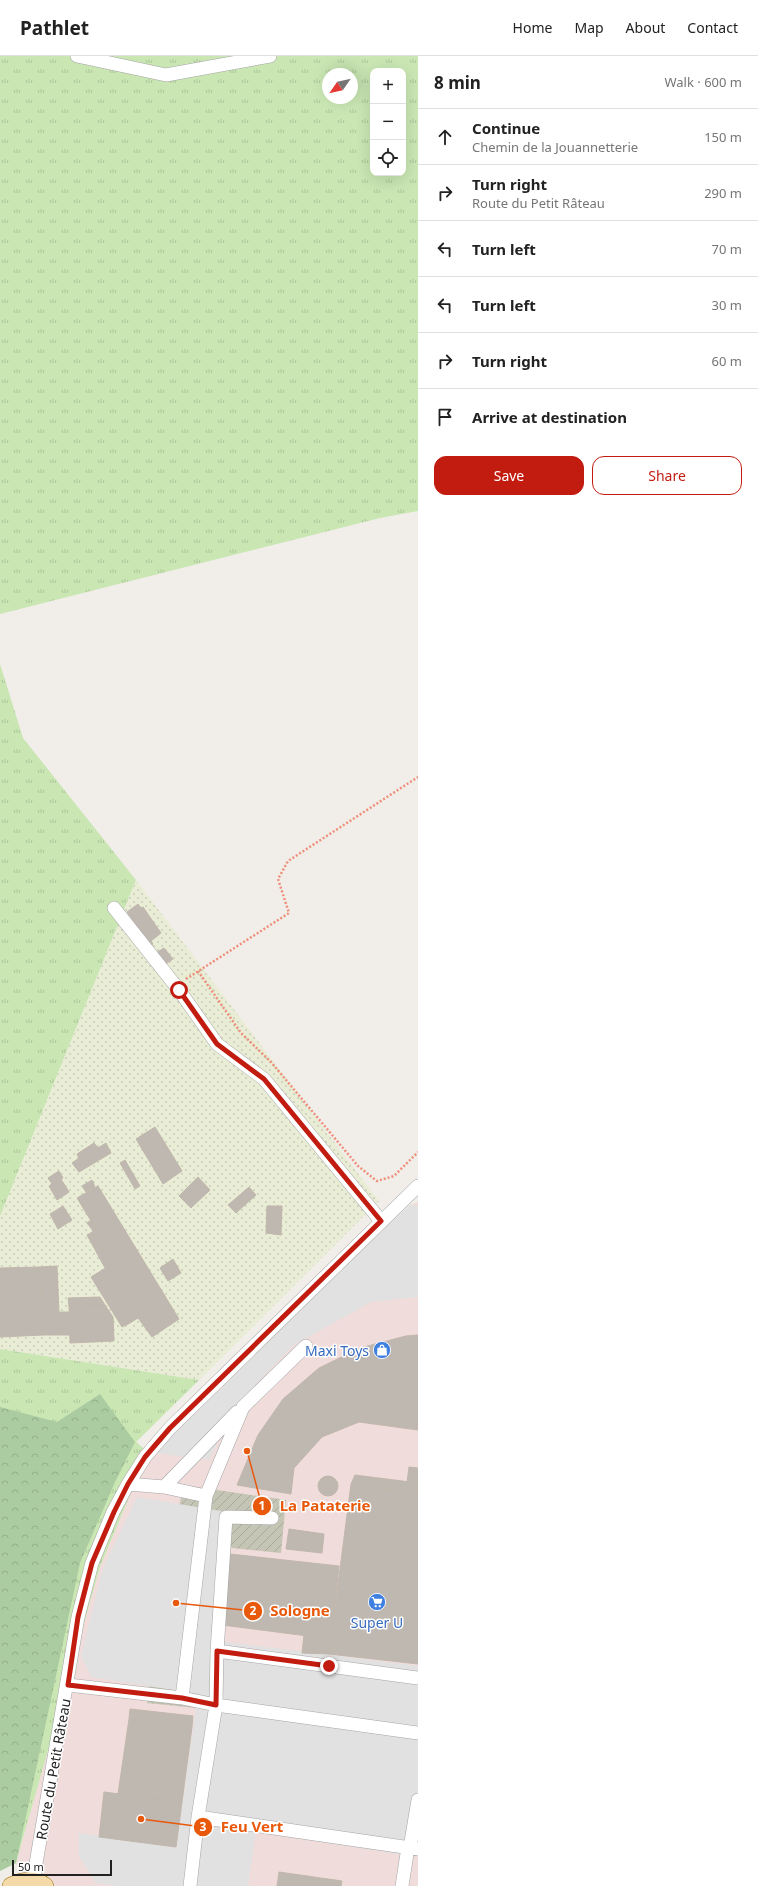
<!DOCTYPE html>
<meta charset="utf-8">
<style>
body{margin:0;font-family:"Noto Sans",sans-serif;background:#f2f2f2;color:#222}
.controls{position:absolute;right:12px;top:12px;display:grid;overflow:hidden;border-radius:8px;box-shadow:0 4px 16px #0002}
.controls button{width:36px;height:36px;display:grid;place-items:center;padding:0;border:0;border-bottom:1px solid #e0e0e0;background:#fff;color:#222;font:20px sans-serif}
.compass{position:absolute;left:322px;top:12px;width:36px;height:36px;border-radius:50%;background:#fff;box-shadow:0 4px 16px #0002;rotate:236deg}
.scale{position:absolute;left:12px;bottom:10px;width:100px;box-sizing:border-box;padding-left:4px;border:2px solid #212121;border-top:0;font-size:11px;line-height:14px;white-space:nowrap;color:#212121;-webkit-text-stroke:3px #fff;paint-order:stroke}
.stop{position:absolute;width:12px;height:12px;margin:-9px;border:3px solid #c21c10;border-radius:50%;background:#fff}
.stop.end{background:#c21c10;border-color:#fff;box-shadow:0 1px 4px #0008}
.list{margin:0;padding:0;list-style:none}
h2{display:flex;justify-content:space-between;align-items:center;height:52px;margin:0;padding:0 16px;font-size:17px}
h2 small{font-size:13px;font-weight:400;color:#767676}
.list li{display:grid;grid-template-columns:26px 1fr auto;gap:12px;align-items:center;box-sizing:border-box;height:56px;padding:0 16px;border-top:1px solid #e0e0e0}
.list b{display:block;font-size:15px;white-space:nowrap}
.list p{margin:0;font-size:13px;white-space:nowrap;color:#767676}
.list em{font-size:13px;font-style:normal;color:#767676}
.actions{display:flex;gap:8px;padding:12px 16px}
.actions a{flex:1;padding:9px 0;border:1px solid #c21c10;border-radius:12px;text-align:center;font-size:14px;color:#c21c10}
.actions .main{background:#c21c10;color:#fff}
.icon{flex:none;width:22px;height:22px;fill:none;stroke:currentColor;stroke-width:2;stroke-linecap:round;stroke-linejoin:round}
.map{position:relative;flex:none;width:418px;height:1830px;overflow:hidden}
header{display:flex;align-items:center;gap:24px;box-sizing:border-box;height:56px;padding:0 20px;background:#fff;border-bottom:1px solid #e0e0e0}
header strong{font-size:19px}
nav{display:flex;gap:22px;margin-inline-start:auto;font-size:14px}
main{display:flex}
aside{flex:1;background:#fff}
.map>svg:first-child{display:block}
.commercial{fill:#f0dcda}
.construction{fill:url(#construction-furrows)}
.farmland{fill:url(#farmland-dots)}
.grass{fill:url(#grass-tufts);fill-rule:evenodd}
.forest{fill:url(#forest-crowns)}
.parking{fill:#e1e1e1}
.building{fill:#beb8b1;stroke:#c1b7ac}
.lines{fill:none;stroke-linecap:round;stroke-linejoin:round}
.minor-casing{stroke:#a5a5a5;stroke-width:14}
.major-casing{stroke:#926f0c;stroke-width:18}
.path{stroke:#ef8f7b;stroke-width:2.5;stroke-dasharray:2 2;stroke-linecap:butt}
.minor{stroke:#fff;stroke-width:13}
.major{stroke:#f5d9a9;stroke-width:17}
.route{stroke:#c21c10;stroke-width:5}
.labels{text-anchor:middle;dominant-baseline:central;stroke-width:3;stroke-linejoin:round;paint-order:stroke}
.shop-label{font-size:14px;fill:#366cbe;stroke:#fff;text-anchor:end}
.street-label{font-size:14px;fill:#212121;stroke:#fff}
.leader{fill:none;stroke:#e8590c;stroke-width:1.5}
.callout-dot{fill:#e8590c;stroke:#fff;stroke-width:1.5}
.mark-label{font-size:12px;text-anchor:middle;font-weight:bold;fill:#fff}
.callout-label{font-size:15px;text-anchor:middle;font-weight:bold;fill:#e8590c;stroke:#fff;stroke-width:3;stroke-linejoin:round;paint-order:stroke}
</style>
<header>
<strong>Pathlet</strong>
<nav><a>Home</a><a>Map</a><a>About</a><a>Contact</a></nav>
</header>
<main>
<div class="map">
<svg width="418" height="1830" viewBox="0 0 418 1830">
<defs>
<pattern id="construction-furrows" width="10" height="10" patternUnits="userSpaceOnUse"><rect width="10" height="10" fill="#c4c5b4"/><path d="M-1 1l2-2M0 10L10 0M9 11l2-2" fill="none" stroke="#a8a99a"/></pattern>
<pattern id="farmland-dots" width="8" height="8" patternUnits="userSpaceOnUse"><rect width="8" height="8" fill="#eaedd6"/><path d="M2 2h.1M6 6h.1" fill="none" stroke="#c8cbb7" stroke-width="1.8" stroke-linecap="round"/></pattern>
<pattern id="grass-tufts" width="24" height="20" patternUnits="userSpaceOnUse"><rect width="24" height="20" fill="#c9e6b3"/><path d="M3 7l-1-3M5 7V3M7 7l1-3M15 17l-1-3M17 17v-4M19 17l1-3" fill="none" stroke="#acc59a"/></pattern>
<pattern id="forest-crowns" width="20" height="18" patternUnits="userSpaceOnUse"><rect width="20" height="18" fill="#abcca1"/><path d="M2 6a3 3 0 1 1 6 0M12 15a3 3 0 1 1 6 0" fill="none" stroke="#93af8a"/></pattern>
</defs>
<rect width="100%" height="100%" fill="#f1eee9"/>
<path class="commercial" d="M418,1146V1830H24L16,1807L100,1511L148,1396L410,1149Z"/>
<path class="construction" d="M183,1429L286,1444L281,1497L223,1491L207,1653L147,1647Z"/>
<path class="farmland" d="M136,824L379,1145L199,1324L0,1293V1160Z"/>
<path class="grass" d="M0,0H418V455L380,462L0,558ZM373,15H403V117H373ZM328,18H352V42H328Z
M0,608L23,682L136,824L0,1160Z
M0,1293L199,1324L136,1386L148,1396L100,1511L16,1807L0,1815Z"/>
<path class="forest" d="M100,1338L135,1386L115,1426L80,1507L16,1807L0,1815V1351L57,1366Z"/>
<path class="parking" d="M410,1149L418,1150V1241L371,1246L294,1289L234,1351L209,1404L148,1396Z
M137,1441L233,1457L219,1585L418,1610V1801L256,1776L248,1830H117L96,1827L79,1800V1777L176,1791L198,1638L91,1621L81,1600L103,1512Z"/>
<path class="building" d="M138,848L141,852L143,851L161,877L151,885L153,888L150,890L127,856Z
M164,892L173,903L164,909L156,897Z
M155,1071L182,1115L163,1128L136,1083Z
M94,1087L98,1092L106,1087L111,1097L79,1116L72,1107L79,1102L77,1098Z
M125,1104L140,1130L135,1133L120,1107Z
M59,1115L63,1122L61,1123L69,1136L57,1144L49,1130L52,1128L48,1122Z
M198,1121L210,1134L191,1152L179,1140Z
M92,1124L95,1131L86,1136L82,1130Z
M98,1130L179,1263L152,1281L138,1262L130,1267L99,1216L111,1209L92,1176L96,1173L77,1142Z
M249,1131L256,1139L236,1157L228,1149Z
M63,1150L72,1164L58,1173L50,1158Z
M267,1150H282L281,1179L266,1177Z
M91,1164L96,1173L93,1175L87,1167Z
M92,1176L111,1209L105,1212L87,1179Z
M173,1203L181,1217L168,1225L160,1212Z
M57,1210L60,1279H44L39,1211Z
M39,1211L44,1279L0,1281V1212Z
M99,1216L130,1267L122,1271L91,1221Z
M100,1241L105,1249L69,1250L68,1242Z
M105,1249L113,1261L114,1285L70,1287L69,1250Z
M59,1256H69L70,1279H60Z
M418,1279V1374L359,1366L322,1381L294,1412L291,1438L237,1429L258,1379L283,1343L319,1312L360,1292L406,1280Z
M409,1411L418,1412V1427L407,1426Z
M355,1419L418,1427V1437L351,1428Z
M318 1430a10 10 0 1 1 20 0a10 10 0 1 1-20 0Z
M351,1428L418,1437V1608L329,1598Z
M289,1473L324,1478L322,1497L286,1493Z
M230,1498L339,1510L331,1583L222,1569Z
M304,1579L331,1583L329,1598L302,1597Z
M130,1653L193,1660L192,1671L129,1663Z
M129,1663L192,1671L182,1746L118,1738Z
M104,1736L182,1746L176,1791L99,1781Z
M279,1816L342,1825L341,1830H277Z"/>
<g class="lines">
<defs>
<path id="minor" d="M77,0L166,19L270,0
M114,852L179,934L217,988L264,1023L381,1165
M128,1428L164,1431L206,1440
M164,1431L237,1356
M217,1595L418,1622
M68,1629L182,1642L216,1649L418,1677
M182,1642L206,1440L243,1351L306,1290
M198,1761L418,1793
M410,1792L418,1744
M33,1825L78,1561L92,1507L113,1456L128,1428L145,1401L170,1372L418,1130
M190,1830L198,1761L216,1649L217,1595L226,1461L272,1462
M402,1830L408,1791"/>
<path id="major" d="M11,1830C22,1824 35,1823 45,1830"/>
</defs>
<use href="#minor" class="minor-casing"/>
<use href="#major" class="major-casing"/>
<path class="path" d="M198,915L241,977L271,1006L358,1110L377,1125L394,1120L418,1096
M186,923L289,857L278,823L288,805L418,721"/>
<use href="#minor" class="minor"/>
<use href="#major" class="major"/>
</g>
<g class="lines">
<path class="route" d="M179,934L217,988L264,1023L381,1165L170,1372L145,1401L128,1428L114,1456L92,1507L78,1561L68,1629L182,1642L216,1649L217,1595L329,1610"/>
</g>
<defs>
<symbol id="shop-disc" viewBox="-11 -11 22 22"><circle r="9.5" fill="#3f7fe0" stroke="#fff"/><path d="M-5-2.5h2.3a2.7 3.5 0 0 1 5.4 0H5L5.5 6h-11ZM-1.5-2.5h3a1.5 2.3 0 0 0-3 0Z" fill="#fff"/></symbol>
<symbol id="supermarket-disc" viewBox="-11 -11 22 22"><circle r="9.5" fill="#3f7fe0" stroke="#fff"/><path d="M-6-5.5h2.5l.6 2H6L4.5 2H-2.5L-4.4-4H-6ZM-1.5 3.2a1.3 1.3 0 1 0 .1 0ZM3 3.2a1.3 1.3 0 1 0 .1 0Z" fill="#fff"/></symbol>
</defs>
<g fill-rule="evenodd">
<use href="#shop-disc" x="372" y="1284" width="20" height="20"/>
<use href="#supermarket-disc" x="367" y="1536" width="20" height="20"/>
</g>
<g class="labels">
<g class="shop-label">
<text x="369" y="1294">Maxi Toys</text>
<text x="377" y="1566" text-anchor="middle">Super U</text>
</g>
<g class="street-label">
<text transform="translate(53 1713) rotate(-80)">Route du Petit Râteau</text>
</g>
</g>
<path class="leader" d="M247 1395L262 1450M176 1547L253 1555M141 1763L203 1771"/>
<g class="callout-dot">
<circle cx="247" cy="1395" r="4"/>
<circle cx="176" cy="1547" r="4"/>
<circle cx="141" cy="1763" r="4"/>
<circle cx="262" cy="1450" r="10"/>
<circle cx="253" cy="1555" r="10"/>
<circle cx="203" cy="1771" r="10"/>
</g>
<g class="mark-label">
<text x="262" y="1454">1</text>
<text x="253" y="1559">2</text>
<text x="203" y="1775">3</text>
</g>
<g class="callout-label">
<text x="325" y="1455">La Pataterie</text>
<text x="300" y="1560">Sologne</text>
<text x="252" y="1776">Feu Vert</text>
</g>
</svg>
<div class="controls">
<button>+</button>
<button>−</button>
<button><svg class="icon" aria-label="locate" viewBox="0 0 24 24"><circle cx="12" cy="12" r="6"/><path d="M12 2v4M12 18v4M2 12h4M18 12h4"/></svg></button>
</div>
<svg class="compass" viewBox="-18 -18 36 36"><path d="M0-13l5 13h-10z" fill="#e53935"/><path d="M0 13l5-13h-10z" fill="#767676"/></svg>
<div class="scale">50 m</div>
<div class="stop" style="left:179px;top:934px"></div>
<div class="stop end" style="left:329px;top:1610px"></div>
</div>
<aside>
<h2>8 min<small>Walk · 600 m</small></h2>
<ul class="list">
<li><svg class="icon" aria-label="ahead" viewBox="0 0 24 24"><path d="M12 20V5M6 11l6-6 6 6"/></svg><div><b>Continue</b><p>Chemin de la Jouannetterie</p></div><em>150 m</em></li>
<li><svg class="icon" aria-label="right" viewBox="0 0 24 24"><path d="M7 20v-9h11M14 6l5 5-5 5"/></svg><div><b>Turn right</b><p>Route du Petit Râteau</p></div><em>290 m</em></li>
<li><svg class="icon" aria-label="left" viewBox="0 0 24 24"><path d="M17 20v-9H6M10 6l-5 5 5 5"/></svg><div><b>Turn left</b></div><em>70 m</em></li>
<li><svg class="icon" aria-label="left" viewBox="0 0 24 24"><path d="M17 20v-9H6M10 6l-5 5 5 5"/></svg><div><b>Turn left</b></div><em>30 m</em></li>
<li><svg class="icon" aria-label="right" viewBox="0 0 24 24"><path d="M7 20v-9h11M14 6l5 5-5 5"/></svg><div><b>Turn right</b></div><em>60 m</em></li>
<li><svg class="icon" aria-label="arrive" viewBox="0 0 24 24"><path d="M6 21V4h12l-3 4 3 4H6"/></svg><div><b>Arrive at destination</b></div></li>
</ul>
<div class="actions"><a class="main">Save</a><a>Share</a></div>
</aside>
</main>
